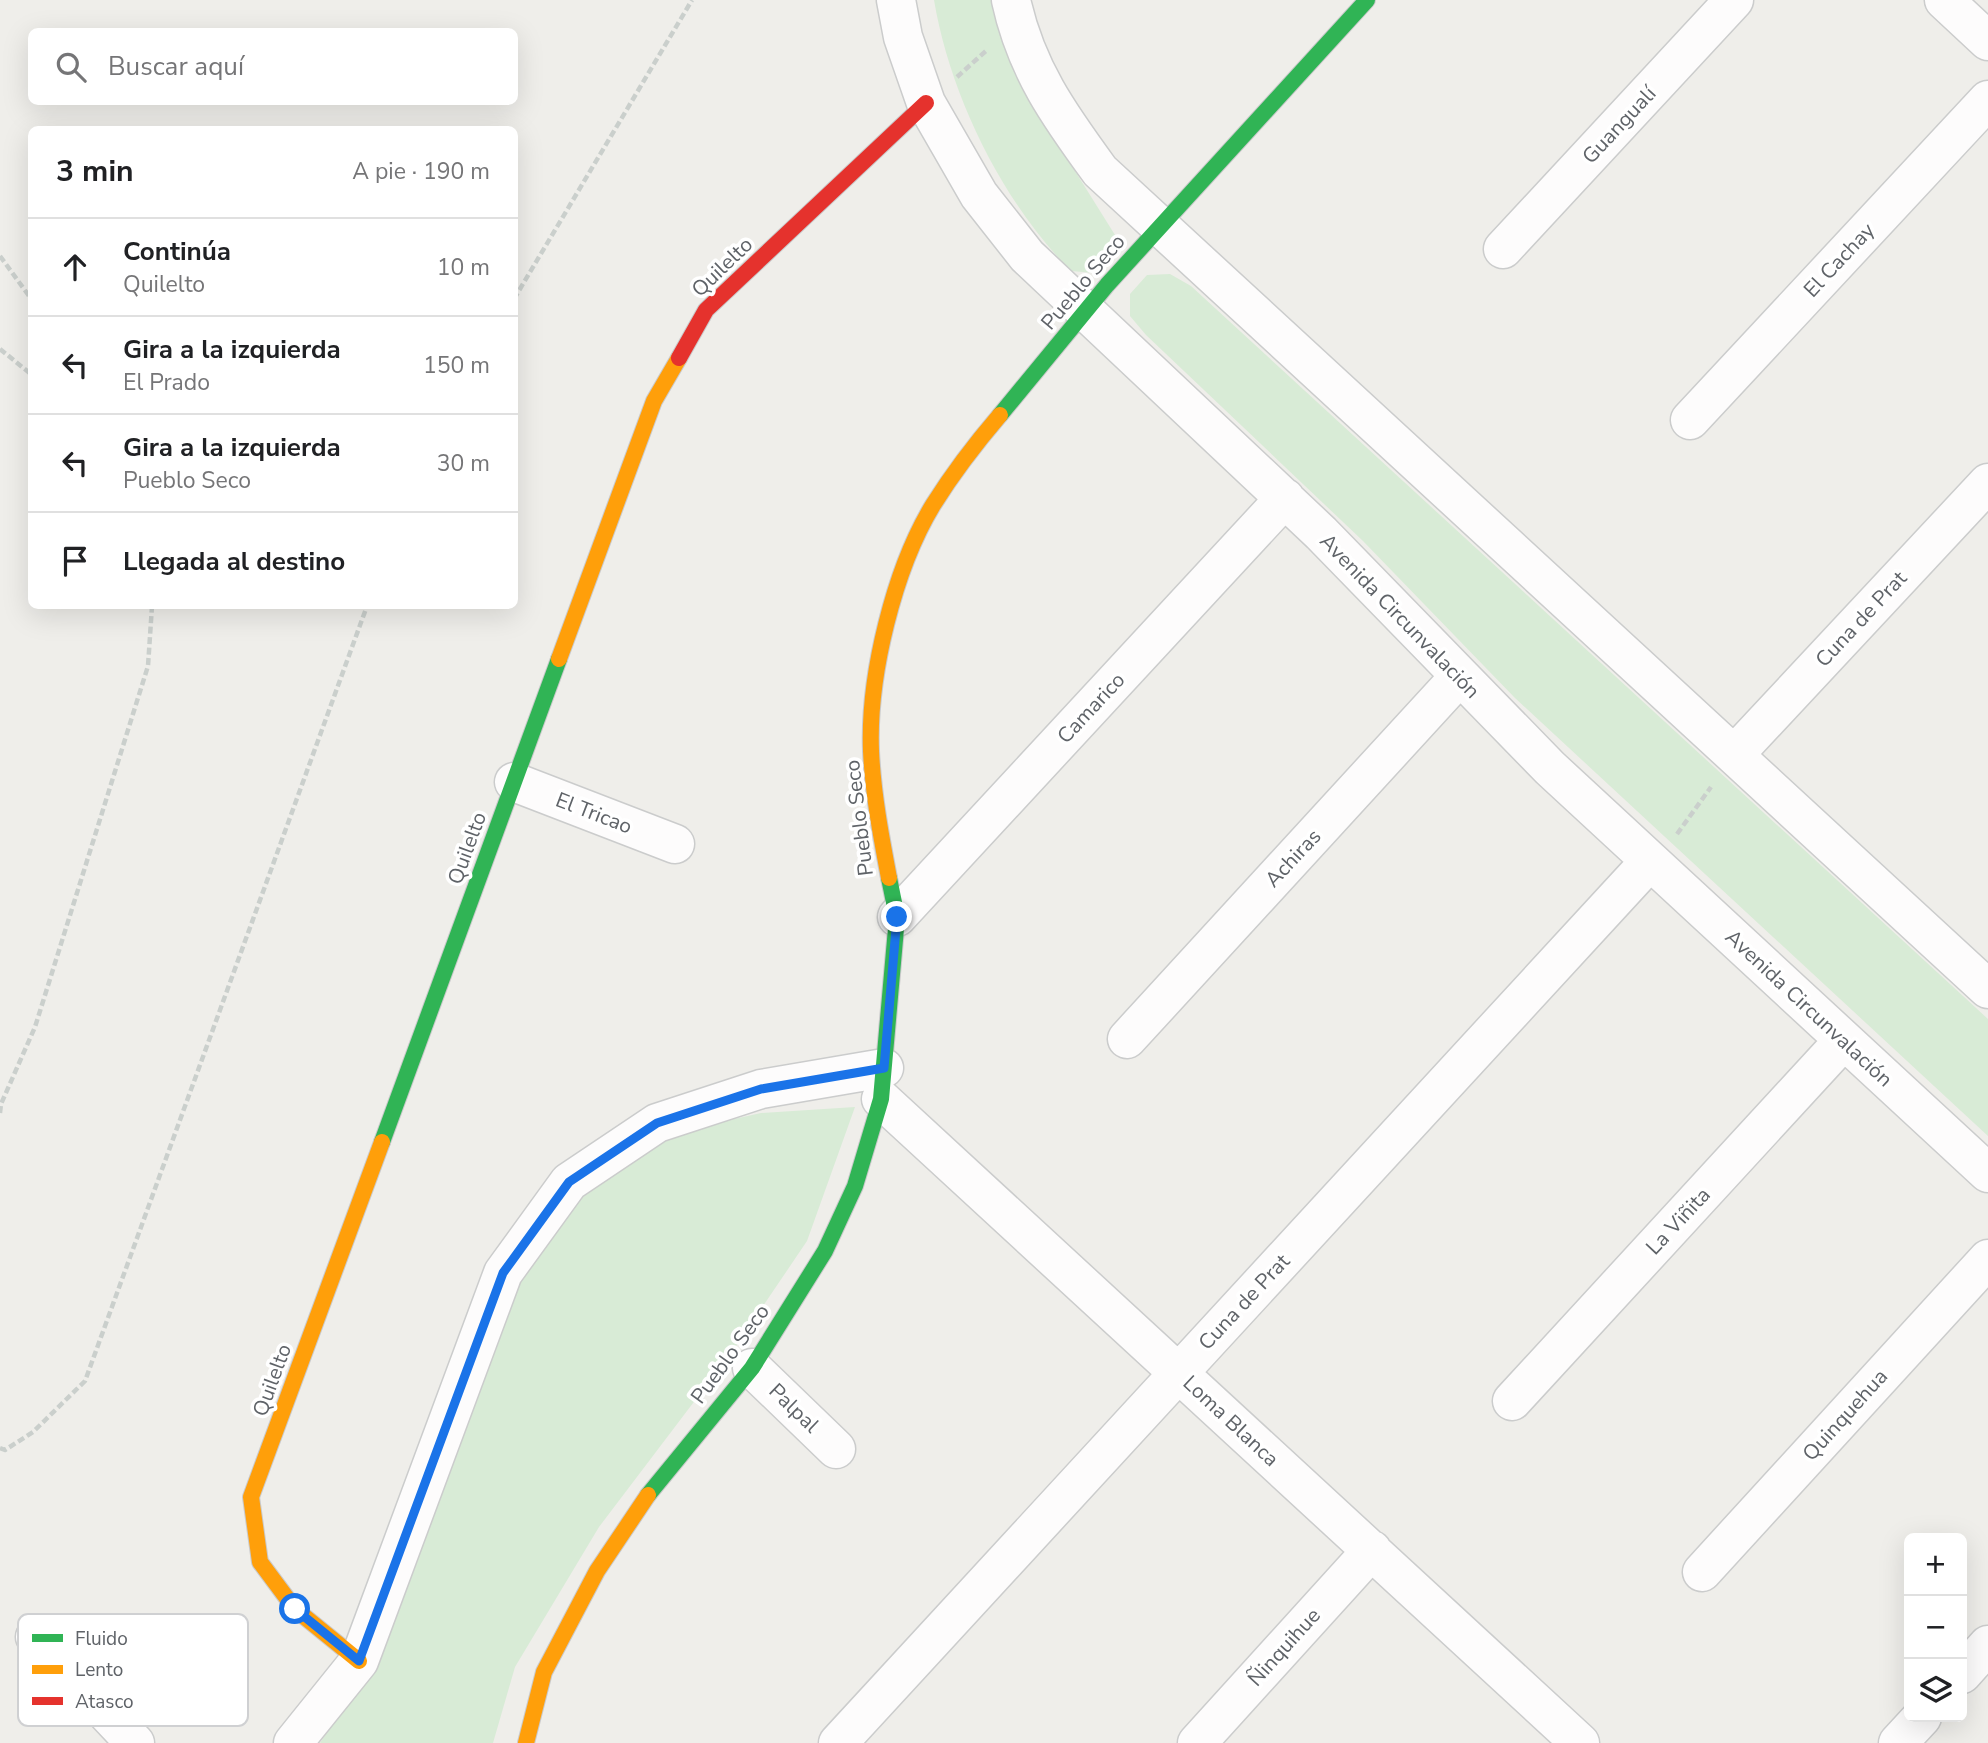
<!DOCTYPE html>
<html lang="es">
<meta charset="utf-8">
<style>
body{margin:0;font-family:"Nunito Sans",sans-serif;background:#f2f2f2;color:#202124}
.controls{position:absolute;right:21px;bottom:21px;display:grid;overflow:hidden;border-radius:10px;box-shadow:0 7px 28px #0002}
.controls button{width:63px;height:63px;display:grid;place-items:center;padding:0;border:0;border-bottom:2px solid #e0e0e0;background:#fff;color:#202124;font:35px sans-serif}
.stop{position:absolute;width:21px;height:21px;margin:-16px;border:5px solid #1a73e8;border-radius:50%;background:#fff}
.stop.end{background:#1a73e8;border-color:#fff;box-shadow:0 2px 7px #0008}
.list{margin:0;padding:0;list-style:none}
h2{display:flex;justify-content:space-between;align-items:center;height:91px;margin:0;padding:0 28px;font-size:30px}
h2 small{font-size:23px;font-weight:400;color:#757577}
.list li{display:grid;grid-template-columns:46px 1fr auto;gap:21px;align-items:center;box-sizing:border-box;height:98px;padding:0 28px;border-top:2px solid #e0e0e0}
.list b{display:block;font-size:26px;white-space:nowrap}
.list p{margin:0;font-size:23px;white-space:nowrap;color:#757577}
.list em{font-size:23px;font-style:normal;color:#757577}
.icon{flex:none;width:38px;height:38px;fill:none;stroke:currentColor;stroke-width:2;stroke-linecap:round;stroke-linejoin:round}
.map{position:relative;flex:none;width:1988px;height:1743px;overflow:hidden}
.search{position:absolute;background:#fff;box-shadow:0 7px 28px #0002;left:28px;top:28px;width:490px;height:77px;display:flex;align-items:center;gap:18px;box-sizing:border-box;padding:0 24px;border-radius:10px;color:#757577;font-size:26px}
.panel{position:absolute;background:#fff;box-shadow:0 7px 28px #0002;left:28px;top:126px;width:490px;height:483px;border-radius:10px}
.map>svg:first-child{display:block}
.green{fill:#d8ebd6}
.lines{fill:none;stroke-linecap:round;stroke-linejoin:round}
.street-casing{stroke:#cbcccc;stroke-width:41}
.fast-casing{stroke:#cacacb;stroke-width:18}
.slow-casing{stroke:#cacacb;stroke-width:18}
.jam-casing{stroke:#cacacb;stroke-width:18}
.path{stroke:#cacfcc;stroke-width:4.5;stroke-dasharray:7 3.5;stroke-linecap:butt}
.street{stroke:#fdfcfc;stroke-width:38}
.fast{stroke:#30b455;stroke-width:16}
.slow{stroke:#ff9f0a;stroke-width:16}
.jam{stroke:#e5322d;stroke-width:16}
.route{stroke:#1a73e8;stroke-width:9}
.labels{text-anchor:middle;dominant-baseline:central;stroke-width:7;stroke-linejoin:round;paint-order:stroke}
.street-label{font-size:21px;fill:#5f6368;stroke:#fff}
.key{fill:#fff;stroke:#cfd0d2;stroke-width:2}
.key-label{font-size:19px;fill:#5f6368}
</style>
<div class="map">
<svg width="1988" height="1743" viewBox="0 0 1988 1743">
<rect width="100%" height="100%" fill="#efeeea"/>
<path class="green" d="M934,0H995L1050,131L1115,235L1114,257L1095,273L1071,271C1002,202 950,95 934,0Z
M1170,274L1191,286L1988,1019V1136L1515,698L1363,541L1146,335L1130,316V294L1147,275Z
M855,1107L807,1241L734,1349L599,1527L515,1667L493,1743H320L379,1654L520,1267L592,1185L662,1135L761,1113Z"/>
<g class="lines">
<defs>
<path id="street" d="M896,0L903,37L926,103L979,195L1027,256L1321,533L1550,768L1988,1173
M1011,0C1026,69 1059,115 1100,171L1988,989
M1944,0L1988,41
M1503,249L1734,0
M1690,420L1988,100
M1734,755L1988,483
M514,782L675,844
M897,917L1285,498
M1127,1039L1459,677
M881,1099L1580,1743
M752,1368L836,1449
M1512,1401L1844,1040
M1702,1572L1988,1259
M35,1637L135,1743
M1962,1674L1988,1645
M293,1743L359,1661L503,1273L569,1182L657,1123L761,1089L884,1068
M838,1743L1650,861
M1197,1743L1372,1550
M1898,1743L1922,1717"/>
<path id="fast" d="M1000,415L1107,285L1367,0
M382,1142L559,659
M648,1495L752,1368L825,1251L855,1186L881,1099L897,917L889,878"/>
<path id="slow" d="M559,659L654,401L679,358
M889,878C881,836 873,794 871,751C868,676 894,569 933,505C953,473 976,443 1000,415
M359,1661L295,1609L260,1562L251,1497L382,1142
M526,1743L544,1672L597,1571L648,1495"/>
<path id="jam" d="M679,358L706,310L926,103"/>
</defs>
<use href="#street" class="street-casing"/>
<use href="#fast" class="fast-casing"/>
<use href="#slow" class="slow-casing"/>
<use href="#jam" class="jam-casing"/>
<path class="path" d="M957,77L987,50
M0,256L32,300
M514,299L692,0
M0,349L32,375
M1677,834L1711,787
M0,1113L1,1104L35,1027L148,666L152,606
M0,1448L5,1450L33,1432L85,1381L367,606"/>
<use href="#street" class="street"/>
<use href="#fast" class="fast"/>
<use href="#slow" class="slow"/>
<use href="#jam" class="jam"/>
</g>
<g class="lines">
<path class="route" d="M295,1609L359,1661L503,1273L569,1182L657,1123L761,1089L884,1068L897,917"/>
</g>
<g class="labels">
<g class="street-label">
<text transform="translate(1619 125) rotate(-47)">Guangualí</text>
<text transform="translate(1839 260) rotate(-47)">El Cachay</text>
<text transform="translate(722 267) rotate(-44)">Quilelto</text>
<text transform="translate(1083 282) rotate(-50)">Pueblo Seco</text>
<text transform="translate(1400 616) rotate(46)">Avenida Circunvalación</text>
<text transform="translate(1861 619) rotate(-47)">Cuna de Prat</text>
<text transform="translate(1091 708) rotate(-47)">Camarico</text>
<text transform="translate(594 813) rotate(21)">El Tricao</text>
<text transform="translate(859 818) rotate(-97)">Pueblo Seco</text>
<text transform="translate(467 848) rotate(-70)">Quilelto</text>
<text transform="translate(1293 858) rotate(-47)">Achiras</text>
<text transform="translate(1809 1008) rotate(43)">Avenida Circunvalación</text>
<text transform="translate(1678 1221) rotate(-47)">La Viñita</text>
<text transform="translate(1244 1302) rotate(-47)">Cuna de Prat</text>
<text transform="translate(730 1354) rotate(-54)">Pueblo Seco</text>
<text transform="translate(272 1380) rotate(-70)">Quilelto</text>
<text transform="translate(794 1408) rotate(44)">Palpal</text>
<text transform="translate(1845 1415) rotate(-48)">Quinquehua</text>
<text transform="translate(1231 1421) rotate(43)">Loma Blanca</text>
<text transform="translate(1284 1647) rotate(-48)">Ñinquihue</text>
</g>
</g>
<rect x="18" y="1614" width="230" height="112" rx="10" class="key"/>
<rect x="32" y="1634" width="31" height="8" fill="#30b455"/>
<rect x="32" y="1665" width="31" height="9" fill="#ff9f0a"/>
<rect x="32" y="1697" width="31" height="8" fill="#e5322d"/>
<g class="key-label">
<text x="75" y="1645">Fluido</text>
<text x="75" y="1676">Lento</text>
<text x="75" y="1708">Atasco</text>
</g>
</svg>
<div class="controls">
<button>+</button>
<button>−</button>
<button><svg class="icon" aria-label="layers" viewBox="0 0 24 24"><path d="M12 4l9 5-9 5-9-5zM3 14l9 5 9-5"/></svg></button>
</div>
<div class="stop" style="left:295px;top:1609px"></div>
<div class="stop end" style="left:897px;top:917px"></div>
<div class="search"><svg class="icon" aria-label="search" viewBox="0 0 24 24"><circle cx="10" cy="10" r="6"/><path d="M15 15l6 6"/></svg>Buscar aquí</div>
<section class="panel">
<h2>3 min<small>A pie · 190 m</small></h2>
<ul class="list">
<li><svg class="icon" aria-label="ahead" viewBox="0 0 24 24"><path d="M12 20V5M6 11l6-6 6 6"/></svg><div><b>Continúa</b><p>Quilelto</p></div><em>10 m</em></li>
<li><svg class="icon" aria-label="left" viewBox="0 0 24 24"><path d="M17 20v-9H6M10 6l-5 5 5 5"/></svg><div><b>Gira a la izquierda</b><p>El Prado</p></div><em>150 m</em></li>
<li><svg class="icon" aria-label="left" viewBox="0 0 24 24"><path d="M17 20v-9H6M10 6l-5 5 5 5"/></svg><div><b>Gira a la izquierda</b><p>Pueblo Seco</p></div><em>30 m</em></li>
<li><svg class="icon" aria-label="arrive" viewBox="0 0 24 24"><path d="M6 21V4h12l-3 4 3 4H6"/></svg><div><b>Llegada al destino</b></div></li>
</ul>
</section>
</div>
